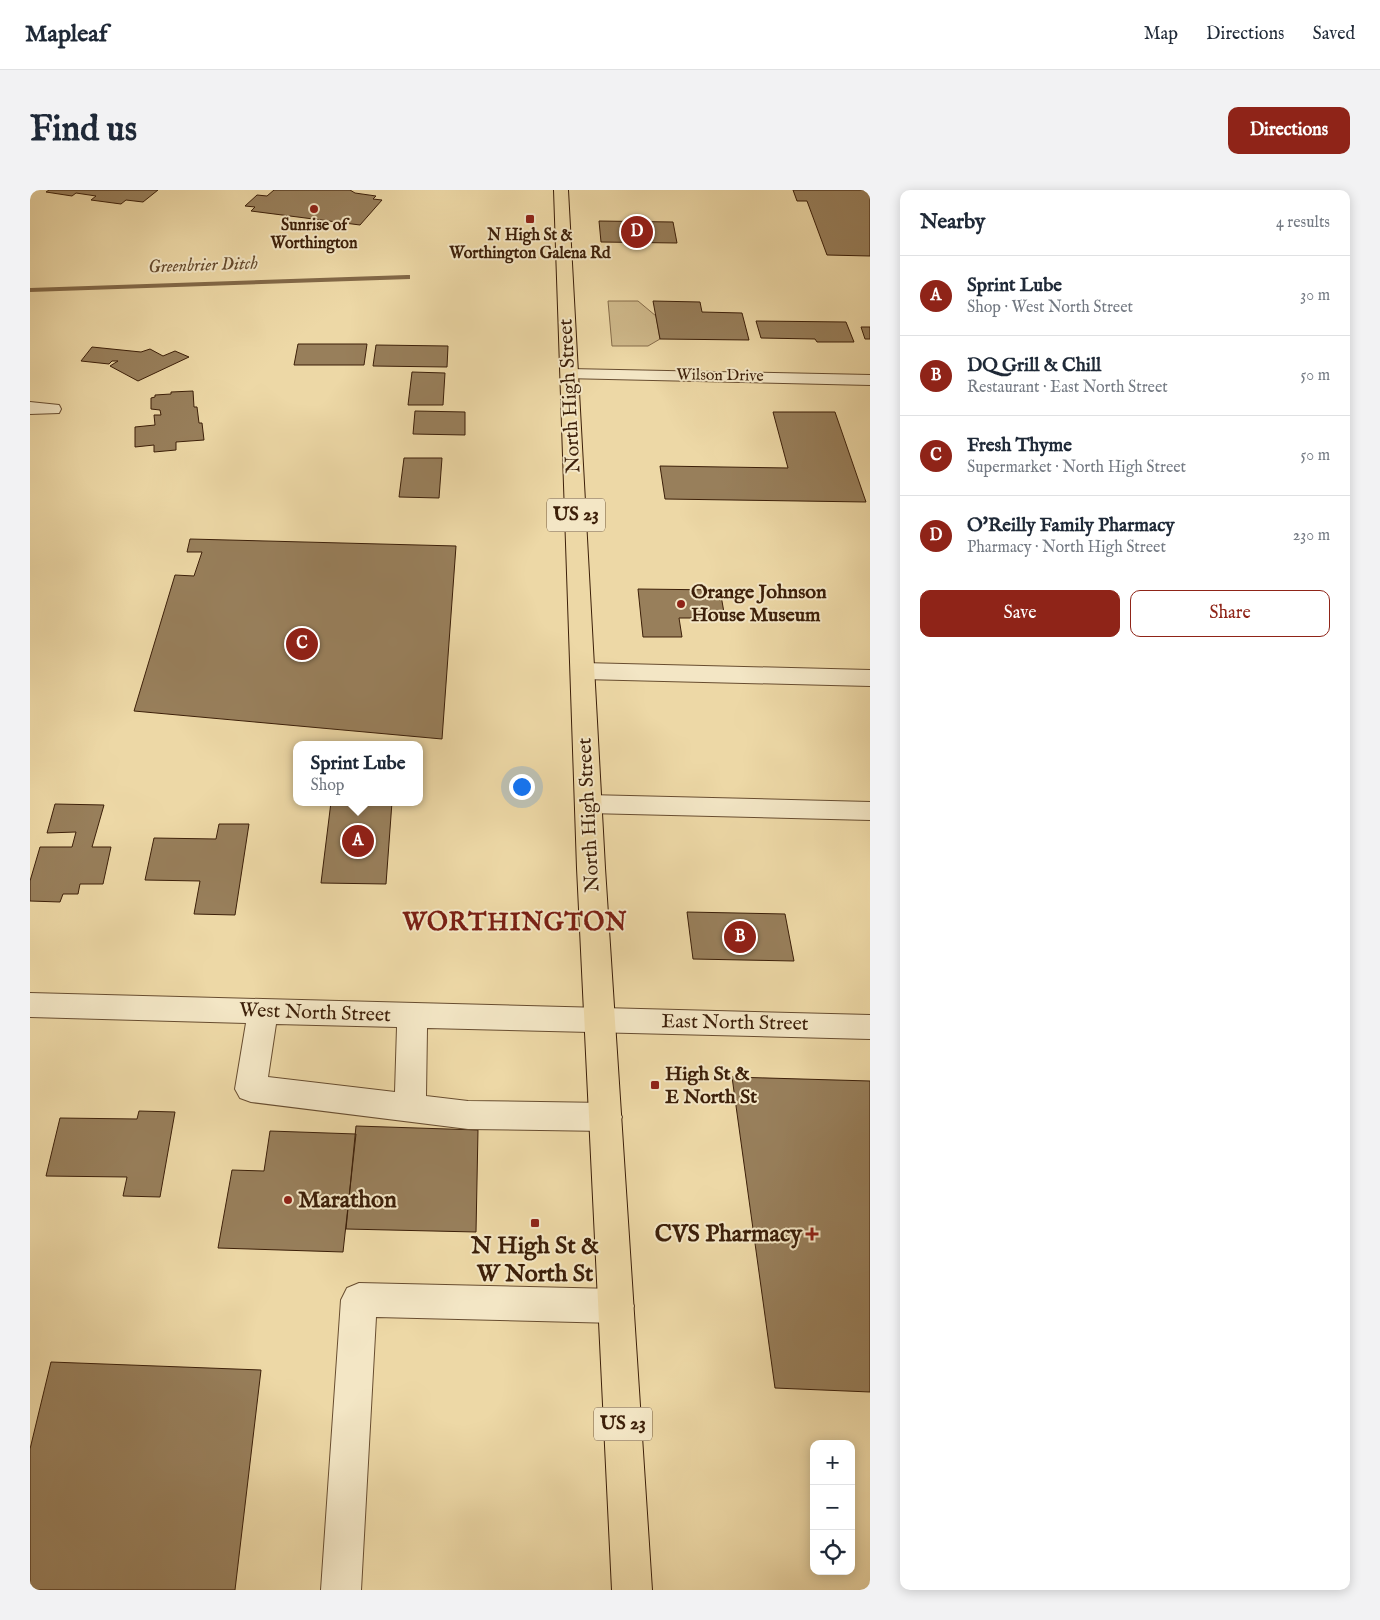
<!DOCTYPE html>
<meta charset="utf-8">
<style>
body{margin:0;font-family:"IM FELL English",serif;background:#f2f2f3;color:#1f2937}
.controls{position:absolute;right:15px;bottom:15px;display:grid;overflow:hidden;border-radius:10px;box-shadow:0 2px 12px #0003}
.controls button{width:45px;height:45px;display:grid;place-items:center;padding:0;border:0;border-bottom:1px solid #e0e1e3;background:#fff;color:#1f2937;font:25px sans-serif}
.you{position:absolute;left:491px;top:596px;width:18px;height:18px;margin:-12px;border:4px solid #fff;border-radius:50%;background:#1a73e8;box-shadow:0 0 0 8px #1a73e833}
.badge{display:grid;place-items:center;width:32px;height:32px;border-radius:50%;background:#8f2418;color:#fff;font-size:16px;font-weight:700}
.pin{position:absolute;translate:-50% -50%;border:2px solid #fff;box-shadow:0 1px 5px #0006}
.popup{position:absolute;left:263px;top:551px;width:130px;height:65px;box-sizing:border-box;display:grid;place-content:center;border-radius:10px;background:#fff;filter:drop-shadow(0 1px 4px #0005);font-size:16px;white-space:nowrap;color:#747a83}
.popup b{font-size:19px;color:#1f2937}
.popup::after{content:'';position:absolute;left:50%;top:100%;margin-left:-10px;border:10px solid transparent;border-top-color:#fff}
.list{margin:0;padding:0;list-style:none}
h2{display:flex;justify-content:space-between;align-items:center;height:65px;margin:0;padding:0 20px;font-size:21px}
h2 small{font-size:16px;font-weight:400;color:#747a83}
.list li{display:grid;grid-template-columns:32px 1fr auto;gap:15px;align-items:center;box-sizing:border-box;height:80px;padding:0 20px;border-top:1px solid #e0e1e3}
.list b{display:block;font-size:19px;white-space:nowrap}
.list p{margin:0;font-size:16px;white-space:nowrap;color:#747a83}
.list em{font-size:16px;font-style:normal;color:#747a83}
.actions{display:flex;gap:10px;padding:15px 20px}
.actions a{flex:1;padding:11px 0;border:1px solid #8f2418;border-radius:10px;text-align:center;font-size:18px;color:#8f2418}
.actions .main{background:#8f2418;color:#fff}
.icon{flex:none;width:28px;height:28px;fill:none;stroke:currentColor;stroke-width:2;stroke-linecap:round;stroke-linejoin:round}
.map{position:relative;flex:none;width:840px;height:1400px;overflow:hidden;border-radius:10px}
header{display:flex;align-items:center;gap:30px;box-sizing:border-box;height:70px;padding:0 25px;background:#fff;border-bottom:1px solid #e0e1e3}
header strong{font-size:24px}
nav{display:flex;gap:28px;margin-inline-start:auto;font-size:18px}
.intro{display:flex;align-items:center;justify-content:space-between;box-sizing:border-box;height:120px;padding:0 30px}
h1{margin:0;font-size:35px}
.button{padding:12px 22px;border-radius:10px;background:#8f2418;color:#fff;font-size:18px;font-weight:700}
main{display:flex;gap:30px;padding:0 30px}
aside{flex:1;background:#fff;border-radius:10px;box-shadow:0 2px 12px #0003}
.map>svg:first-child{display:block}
.green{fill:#cfb98b;stroke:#866c4a}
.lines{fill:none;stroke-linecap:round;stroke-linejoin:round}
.stream{fill:#826847;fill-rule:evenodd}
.building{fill:#987f5b;stroke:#3c1f09}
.minor-casing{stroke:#684d30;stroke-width:2}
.major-casing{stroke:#3c1f09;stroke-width:2}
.minor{fill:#f3e6c5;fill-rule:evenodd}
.major{fill:#edd8a6;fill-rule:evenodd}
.poi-dot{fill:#8f2418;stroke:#f3e6c5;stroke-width:2}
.labels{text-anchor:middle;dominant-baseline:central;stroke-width:4;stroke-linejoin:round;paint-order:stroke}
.far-poi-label{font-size:16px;font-weight:bold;fill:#3c1f09;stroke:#f3e6c5}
.far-street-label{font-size:16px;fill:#3c1f09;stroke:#f3e6c5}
.far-water-label{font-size:18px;font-style:italic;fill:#654a2d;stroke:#f3e6c5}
.shield{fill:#f3e6c5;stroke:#735b41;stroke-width:1}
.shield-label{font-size:19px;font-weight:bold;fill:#3c1f09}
.street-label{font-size:20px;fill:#3c1f09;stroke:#f3e6c5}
.poi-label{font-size:20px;font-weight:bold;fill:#3c1f09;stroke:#f3e6c5;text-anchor:start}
.near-poi-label{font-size:24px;font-weight:bold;fill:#3c1f09;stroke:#f3e6c5;text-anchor:start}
.district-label{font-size:25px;font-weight:bold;letter-spacing:1px;fill:#7a1f14;stroke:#f3e6c5}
</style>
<header>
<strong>Mapleaf</strong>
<nav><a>Map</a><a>Directions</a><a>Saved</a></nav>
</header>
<div class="intro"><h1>Find us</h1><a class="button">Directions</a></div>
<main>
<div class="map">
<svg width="840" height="1400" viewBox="0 0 840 1400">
<rect width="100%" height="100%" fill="#edd8a6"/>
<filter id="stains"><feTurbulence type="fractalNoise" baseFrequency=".004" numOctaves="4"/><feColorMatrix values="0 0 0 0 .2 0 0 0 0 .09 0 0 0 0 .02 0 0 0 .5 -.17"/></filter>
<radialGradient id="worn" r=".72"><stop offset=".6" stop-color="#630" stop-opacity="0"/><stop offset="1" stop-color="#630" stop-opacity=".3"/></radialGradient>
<path class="green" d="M578,111H608L626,126L630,149L618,156H582Z"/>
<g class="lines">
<path class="stream" d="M377,85H380V89L0,102V98Z"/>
</g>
<path class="building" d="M19,0H128L113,12L96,10L91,14L61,10L66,6L46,3L42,6L16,2Z
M244,0H320L325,3L346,6L343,9L352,10L330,35L221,21L225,17L215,16L227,5L237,6Z
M763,0H840V66L797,65L777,11H767Z
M569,31L643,32L647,53L571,52Z
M623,111L670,112L672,122L712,123L719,150L630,149Z
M726,131L816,132L824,152H787L785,149L731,148Z
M831,137H840V149H835Z
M268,154H337L334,175H264Z
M346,155L418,156L417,177L343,176Z
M62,157L111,162L120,159L133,166L145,161L159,167L108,191L80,176L88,171H82L79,174L51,171Z
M382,182L415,183L413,215H378Z
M163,201L164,217H167L169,233H172L174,250L146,252V260L124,262V255L105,257V237L125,235L124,225H131L130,220L121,219V208L125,207V205L141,204V202Z
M385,221L435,222V245L383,244Z
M743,222H805L836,312L635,309L630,276L758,278Z
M374,268H412L409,308L369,307Z
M160,349L426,356L412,549L104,521L145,385L164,386L172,362H157Z
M608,399L690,400L695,428H649L652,447H613Z
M301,612H362L356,694L291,693Z
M25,614L74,615L62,657H81L73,694H50L48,704H33L30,712L0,711V691L10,657H42L46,642L17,643Z
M189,634H219L205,725L164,724L170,691L115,690L124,648L186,649Z
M657,722L755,724L764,771L663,769Z
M702,887L840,891V1202L745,1198Z
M109,921L145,922L130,1007L93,1006L97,987L16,986L30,928L107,929Z
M326,936L448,940L446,1042L316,1039Z
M240,941L326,944L313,1062L188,1058L202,980L234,981Z
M21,1172L231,1180L205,1400H0V1259Z"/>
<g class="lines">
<defs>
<path id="minor" d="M540,179L840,185V195L534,188L531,184L534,180Z
M0,212L29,215L31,219L29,223L0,224Z
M553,473L840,480V496L553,489L545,486L541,481L545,476Z
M558,605L840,612V630L558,623L549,620L545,614L549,608Z
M0,803L840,825V849L397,838L396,906L438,911L576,913L587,917L592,927L587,937L576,941L438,939L221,912L210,908L205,899L216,833L0,827ZM246,834L367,837L365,902L238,887Z
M329,1093L586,1099L598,1104L604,1116L598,1128L586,1133L346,1127L331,1400H291L311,1110L317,1098Z"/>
<path id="major" d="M524,0H538L575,678L622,1400H582L547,678Z"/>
</defs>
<use href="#minor" class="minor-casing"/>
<use href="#major" class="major-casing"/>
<use href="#minor" class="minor"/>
<use href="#major" class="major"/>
</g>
<g class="poi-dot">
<circle cx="284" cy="19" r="5"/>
<rect x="495" y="24" width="10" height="10" rx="2.5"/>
<circle cx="651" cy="414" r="5"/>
<rect x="620" y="890" width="10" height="10" rx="2.5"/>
<circle cx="258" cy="1010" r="5"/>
<rect x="500" y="1028" width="10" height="10" rx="2.5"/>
<path d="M779.5 1036.5h5v5h5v5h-5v5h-5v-5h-5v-5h5z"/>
</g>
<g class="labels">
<g class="far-poi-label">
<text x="284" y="36">Sunrise of<tspan x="284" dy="18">Worthington</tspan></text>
<text x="500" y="46">N High St &amp;<tspan x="500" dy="18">Worthington Galena Rd</tspan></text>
</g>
<g class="far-street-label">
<text transform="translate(690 186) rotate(1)">Wilson Drive</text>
</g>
<g class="far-water-label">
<text transform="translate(173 76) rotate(-2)">Greenbrier Ditch</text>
</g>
<g class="shield">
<rect x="517" y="308.5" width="58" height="33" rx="4"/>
<rect x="564" y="1217.5" width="58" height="33" rx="4"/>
</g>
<g class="shield-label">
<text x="546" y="325">US 23</text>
<text x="593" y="1234">US 23</text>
</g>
<g class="street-label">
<text transform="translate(540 206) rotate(-93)">North High Street</text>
<text transform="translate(559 625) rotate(-93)">North High Street</text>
<text transform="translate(285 823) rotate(2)">West North Street</text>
<text transform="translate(705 833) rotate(1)">East North Street</text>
</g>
<g class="poi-label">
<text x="661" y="402">Orange Johnson<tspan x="661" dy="23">House Museum</tspan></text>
<text x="635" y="884">High St &amp;<tspan x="635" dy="23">E North St</tspan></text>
</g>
<g class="near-poi-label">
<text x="268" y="1010">Marathon</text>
<text x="772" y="1044" text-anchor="end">CVS Pharmacy</text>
<text x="505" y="1056" text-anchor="middle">N High St &amp;<tspan x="505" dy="28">W North St</tspan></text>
</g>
<g class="district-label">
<text x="485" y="733">WORTHINGTON</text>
</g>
</g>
<rect width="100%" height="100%" filter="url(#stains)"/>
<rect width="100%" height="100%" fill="url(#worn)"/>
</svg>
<div class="controls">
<button>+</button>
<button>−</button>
<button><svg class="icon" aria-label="locate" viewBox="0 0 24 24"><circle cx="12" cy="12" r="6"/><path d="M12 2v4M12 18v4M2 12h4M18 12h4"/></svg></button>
</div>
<div class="you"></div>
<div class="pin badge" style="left:328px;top:651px">A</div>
<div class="popup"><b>Sprint Lube</b>Shop</div>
<div class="pin badge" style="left:710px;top:747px">B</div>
<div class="pin badge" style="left:272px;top:454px">C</div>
<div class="pin badge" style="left:607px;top:42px">D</div>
</div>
<aside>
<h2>Nearby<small>4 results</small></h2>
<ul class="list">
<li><span class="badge">A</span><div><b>Sprint Lube</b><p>Shop · West North Street</p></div><em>30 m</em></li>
<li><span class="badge">B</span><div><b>DQ Grill &amp; Chill</b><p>Restaurant · East North Street</p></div><em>50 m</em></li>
<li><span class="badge">C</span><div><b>Fresh Thyme</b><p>Supermarket · North High Street</p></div><em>50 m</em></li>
<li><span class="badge">D</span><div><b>O'Reilly Family Pharmacy</b><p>Pharmacy · North High Street</p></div><em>230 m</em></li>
</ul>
<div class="actions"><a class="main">Save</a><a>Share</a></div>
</aside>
</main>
